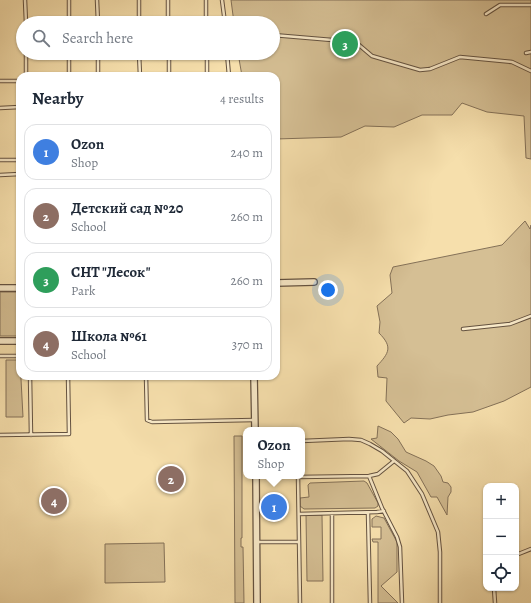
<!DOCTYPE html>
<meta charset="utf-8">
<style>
body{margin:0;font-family:Alegreya,serif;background:#f2f2f3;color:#1f2937}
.controls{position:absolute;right:12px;bottom:12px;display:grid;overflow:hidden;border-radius:8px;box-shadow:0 1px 3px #0004}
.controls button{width:36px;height:36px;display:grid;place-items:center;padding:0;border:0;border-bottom:1px solid #e0e1e3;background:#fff;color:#1f2937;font:20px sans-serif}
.you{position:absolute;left:328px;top:290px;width:14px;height:14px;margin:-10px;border:3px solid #fff;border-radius:50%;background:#1a73e8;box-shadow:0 0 0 6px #1a73e833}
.badge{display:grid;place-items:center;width:26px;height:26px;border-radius:50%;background:#0b8043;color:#fff;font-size:13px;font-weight:700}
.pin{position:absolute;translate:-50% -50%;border:2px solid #fff;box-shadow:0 1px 4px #0006}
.popup{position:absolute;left:243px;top:427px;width:62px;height:52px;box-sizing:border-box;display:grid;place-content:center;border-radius:8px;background:#fff;filter:drop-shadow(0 1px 3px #0005);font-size:13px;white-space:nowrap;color:#747a83}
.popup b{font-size:15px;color:#1f2937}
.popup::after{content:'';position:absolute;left:50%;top:100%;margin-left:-8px;border:8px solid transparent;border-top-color:#fff}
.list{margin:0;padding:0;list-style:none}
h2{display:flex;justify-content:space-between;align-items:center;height:52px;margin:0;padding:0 16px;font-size:17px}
h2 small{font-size:13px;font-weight:400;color:#747a83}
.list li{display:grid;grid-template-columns:26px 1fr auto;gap:12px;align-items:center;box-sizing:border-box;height:56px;margin:0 8px 8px;padding:0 8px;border:1px solid #e0e1e3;border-radius:12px}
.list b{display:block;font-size:15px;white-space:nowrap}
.list p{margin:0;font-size:13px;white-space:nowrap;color:#747a83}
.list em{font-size:13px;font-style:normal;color:#747a83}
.icon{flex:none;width:22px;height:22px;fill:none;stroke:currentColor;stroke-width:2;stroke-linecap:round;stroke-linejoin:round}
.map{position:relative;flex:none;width:531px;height:603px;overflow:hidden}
.search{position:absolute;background:#fff;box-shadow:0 1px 3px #0004;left:16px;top:16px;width:264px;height:44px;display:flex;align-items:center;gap:10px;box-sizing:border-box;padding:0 14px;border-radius:22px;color:#747a83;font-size:15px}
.panel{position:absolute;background:#fff;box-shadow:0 1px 3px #0004;left:16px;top:72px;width:264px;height:308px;border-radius:12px}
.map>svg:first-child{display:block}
.green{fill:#d5bf94;stroke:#847158}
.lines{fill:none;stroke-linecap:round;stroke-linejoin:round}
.lane-casing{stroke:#645240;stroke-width:4.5}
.street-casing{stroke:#645240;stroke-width:8}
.lane{stroke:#f9eac9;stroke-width:2.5}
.street{stroke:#f9eac9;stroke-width:5.5}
</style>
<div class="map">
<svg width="531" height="603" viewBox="0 0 531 603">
<rect width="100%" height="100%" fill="#f6dfac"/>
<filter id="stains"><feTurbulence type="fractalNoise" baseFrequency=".005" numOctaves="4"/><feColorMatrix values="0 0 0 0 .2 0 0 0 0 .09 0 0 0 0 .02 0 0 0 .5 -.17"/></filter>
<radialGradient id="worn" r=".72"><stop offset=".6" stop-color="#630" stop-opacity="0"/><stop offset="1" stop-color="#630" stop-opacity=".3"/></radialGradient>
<path class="green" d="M231,0H531V159L526,158L524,116L487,112L462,103L452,115H422L394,127L365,126L341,137L276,139V76H242L238,53H273V23H234Z
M525,221L530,229L531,225V387L504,401L473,412L448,415L430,419L411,418L404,423L386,401L387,378L378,377L377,366C389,353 393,347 379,333L380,322L377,306L392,293L390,275L393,267L502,245Z
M0,292H20V336H0Z
M6,360H20L23,417H6Z
M378,426L391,432L398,439L406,452L426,461L434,466L441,476L443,482L448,483L451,487V492L448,497L447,515L437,497H431L417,472L399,461L371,439L377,438Z
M234,436H242V538H241V547H243L244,603H235Z
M364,481L367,483L378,503V506L375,508L304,509L300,506V498L309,497L308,485L310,483Z
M306,515H322L323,581H307Z
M376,516L384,518L397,542V572L381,586L398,603H378V542H373L372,539H381V527H372V519Z
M164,543L165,582L105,583V544Z"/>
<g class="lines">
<defs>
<path id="lane" d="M25,0L26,23
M69,0V23
M97,0L98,23
M139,0V23
M168,0V23
M206,0V23
M222,0L225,23
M486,14L500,5H531
M273,35L344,41L359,45L372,56L420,70L430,69L460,57L512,62L531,71
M26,53V76
M69,53V76
M98,53V76
M139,53L140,76
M169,53V76
M207,53V76
M227,53L229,76
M526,53L531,52
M0,81H20
M0,108L20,107
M0,160H20
M0,175L20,174
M463,329L510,324L531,316
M0,356H20
M30,376L31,435
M146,376L147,420L152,422L254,420
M0,435L69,434L68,376
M302,441L349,439L361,440L370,444L382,451L407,471L422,494L438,532L440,552V603
M298,476L300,603
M369,476L382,508L397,537L400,547L402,603
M298,477L369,476L378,474L394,461
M332,513V603
M368,513L370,603
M299,514L377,512L384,511
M257,542H299
M516,555L531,549
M494,588L495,603"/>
<path id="street" d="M276,283L314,282
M0,288H20
M0,341H20
M254,376L255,430
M256,476L257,603"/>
</defs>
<use href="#lane" class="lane-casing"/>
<use href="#street" class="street-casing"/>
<use href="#lane" class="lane"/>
<use href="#street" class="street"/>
</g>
<rect width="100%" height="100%" filter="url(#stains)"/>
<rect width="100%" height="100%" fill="url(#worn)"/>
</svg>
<div class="controls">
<button>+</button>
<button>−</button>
<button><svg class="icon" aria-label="locate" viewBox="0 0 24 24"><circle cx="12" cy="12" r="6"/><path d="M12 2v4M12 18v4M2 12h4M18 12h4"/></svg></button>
</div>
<div class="you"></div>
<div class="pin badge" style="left:274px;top:507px;background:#3f7fe0">1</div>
<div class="popup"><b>Ozon</b>Shop</div>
<div class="pin badge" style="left:171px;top:479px;background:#8d6e63">2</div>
<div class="pin badge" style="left:345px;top:44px;background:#2e9e5b">3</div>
<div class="pin badge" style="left:54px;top:501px;background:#8d6e63">4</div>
<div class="search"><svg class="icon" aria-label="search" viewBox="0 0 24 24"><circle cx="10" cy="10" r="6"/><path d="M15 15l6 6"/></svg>Search here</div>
<section class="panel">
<h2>Nearby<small>4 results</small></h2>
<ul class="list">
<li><span class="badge" style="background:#3f7fe0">1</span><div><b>Ozon</b><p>Shop</p></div><em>240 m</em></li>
<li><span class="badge" style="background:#8d6e63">2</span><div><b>Детский сад №20</b><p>School</p></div><em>260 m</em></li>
<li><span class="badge" style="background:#2e9e5b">3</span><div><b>СНТ &quot;Лесок&quot;</b><p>Park</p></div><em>260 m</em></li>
<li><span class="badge" style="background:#8d6e63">4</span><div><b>Школа №61</b><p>School</p></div><em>370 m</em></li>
</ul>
</section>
</div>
